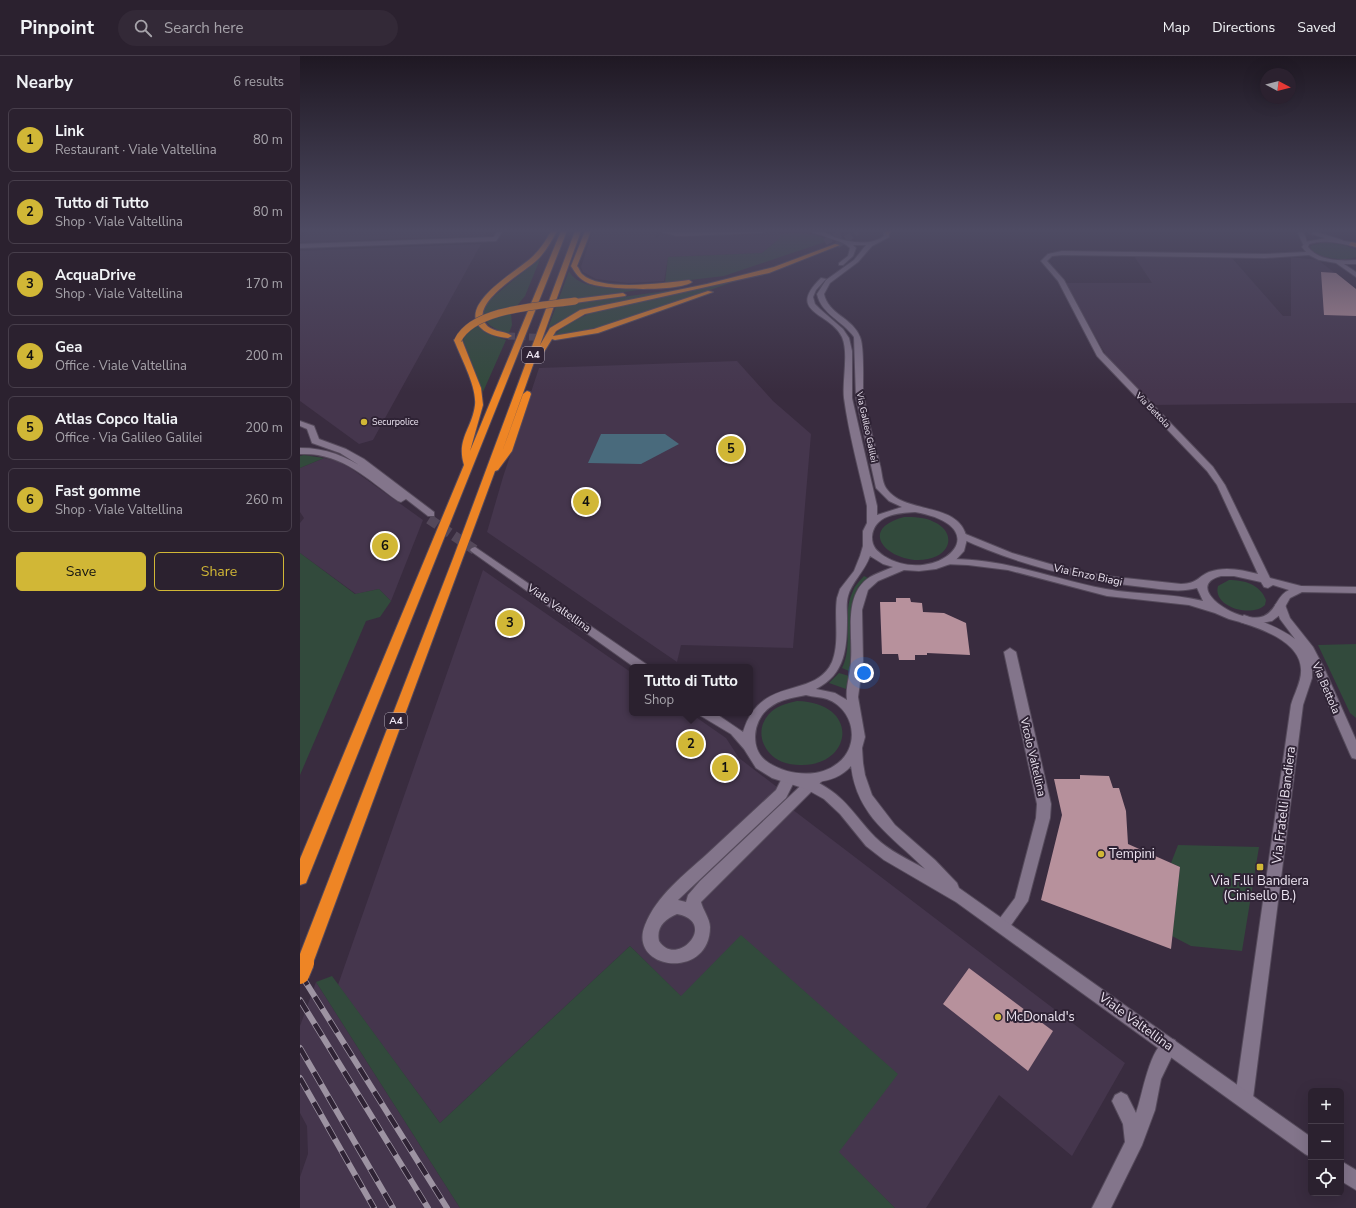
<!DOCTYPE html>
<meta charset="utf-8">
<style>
body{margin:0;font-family:"Nunito Sans",sans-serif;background:#332937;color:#f1f3f6}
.controls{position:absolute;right:12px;bottom:12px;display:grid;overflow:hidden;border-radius:6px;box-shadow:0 4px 16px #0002}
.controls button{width:36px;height:36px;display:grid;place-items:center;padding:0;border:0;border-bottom:1px solid #473e4b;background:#2b212f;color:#f1f3f6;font:20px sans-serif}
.compass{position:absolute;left:960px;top:12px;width:36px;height:36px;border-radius:50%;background:#2b212f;box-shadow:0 4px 16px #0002;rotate:97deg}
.you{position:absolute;left:564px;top:617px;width:14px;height:14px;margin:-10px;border:3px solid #fff;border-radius:50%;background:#1a73e8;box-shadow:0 0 0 6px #1a73e833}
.badge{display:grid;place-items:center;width:26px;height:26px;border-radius:50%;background:#d1b736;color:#111;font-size:13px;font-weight:700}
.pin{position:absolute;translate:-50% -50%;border:2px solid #fff;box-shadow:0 1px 4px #0006}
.popup{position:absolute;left:329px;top:608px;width:124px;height:52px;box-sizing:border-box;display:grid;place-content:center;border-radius:6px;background:#2b212f;filter:drop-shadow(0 1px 3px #0005);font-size:13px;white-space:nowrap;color:#a6a3aa}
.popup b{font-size:15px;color:#f1f3f6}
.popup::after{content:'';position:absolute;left:50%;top:100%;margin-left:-8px;border:8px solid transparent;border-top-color:#2b212f}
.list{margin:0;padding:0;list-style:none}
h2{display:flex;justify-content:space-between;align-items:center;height:52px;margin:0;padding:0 16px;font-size:17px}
h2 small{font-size:13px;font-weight:400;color:#a6a3aa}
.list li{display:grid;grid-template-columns:26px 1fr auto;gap:12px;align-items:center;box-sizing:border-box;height:64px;margin:0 8px 8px;padding:0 8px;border:1px solid #473e4b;border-radius:6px}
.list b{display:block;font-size:15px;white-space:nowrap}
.list p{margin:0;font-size:13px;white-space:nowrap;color:#a6a3aa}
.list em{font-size:13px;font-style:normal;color:#a6a3aa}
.actions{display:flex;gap:8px;padding:12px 16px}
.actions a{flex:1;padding:9px 0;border:1px solid #d1b736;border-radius:6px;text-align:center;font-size:14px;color:#d1b736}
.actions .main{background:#d1b736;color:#111}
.icon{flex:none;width:22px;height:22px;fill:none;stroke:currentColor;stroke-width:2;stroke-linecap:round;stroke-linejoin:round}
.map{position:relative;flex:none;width:1056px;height:1152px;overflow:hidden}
header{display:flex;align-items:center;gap:24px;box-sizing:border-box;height:56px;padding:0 20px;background:#2b212f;border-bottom:1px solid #473e4b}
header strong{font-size:19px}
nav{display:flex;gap:22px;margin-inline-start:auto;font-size:14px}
.search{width:280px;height:36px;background:#332937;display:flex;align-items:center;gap:10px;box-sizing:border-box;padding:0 14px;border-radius:22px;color:#a6a3aa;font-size:15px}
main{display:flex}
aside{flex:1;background:#2b212f}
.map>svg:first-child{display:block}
.built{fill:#45364d}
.green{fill:#324a3c}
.water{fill:#496a7c}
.building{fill:#b7919c}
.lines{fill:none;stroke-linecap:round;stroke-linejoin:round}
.minor-tunnel{stroke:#54485a;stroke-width:6;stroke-dasharray:6 3;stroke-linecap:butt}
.secondary-tunnel{stroke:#54485a;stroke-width:10;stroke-dasharray:10 5;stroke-linecap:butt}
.motorway-tunnel{stroke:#54485a;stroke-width:7;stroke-dasharray:7 3.5;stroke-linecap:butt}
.minor-casing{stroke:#554a5b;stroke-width:2}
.tertiary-casing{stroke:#554a5b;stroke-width:2}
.secondary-casing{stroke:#554a5b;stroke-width:2}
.trunk-casing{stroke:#554a5b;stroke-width:2}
.motorway-casing{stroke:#554a5b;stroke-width:2}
.minor{fill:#83758b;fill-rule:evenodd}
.tertiary{fill:#83758b;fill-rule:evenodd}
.secondary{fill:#83758b;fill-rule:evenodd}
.trunk{fill:#d8823a;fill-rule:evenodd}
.motorway{fill:#ee8525;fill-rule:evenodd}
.rail-casing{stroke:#9d93a2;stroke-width:6}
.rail{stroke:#2f2335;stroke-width:4.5;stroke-dasharray:14;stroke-linecap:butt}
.motorway-bridge-far1-casing{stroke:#554a5b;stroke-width:8;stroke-linecap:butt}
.motorway-bridge-casing{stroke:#554a5b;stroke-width:20;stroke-linecap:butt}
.motorway-bridge-far1{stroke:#ee8525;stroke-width:7}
.motorway-bridge{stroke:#ee8525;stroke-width:18}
.poi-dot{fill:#d1b736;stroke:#2f2335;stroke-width:1.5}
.labels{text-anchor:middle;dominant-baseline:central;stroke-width:4;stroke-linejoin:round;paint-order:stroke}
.far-street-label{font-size:9px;fill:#ece4f1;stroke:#2f2335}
.far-poi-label{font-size:9px;fill:#ece4f1;stroke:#2f2335;text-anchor:start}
.shield{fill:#2f2335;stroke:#b3aab9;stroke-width:1}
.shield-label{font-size:10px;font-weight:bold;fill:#ece4f1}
.street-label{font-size:11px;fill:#ece4f1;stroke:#2f2335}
.near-street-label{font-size:13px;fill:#ece4f1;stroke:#2f2335}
.near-poi-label{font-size:13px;fill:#ece4f1;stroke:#2f2335;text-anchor:start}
</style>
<header>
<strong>Pinpoint</strong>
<div class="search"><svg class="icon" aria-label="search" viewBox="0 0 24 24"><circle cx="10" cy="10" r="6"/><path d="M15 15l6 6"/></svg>Search here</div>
<nav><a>Map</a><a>Directions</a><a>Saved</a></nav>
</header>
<main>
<aside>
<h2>Nearby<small>6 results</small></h2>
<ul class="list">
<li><span class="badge">1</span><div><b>Link</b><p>Restaurant · Viale Valtellina</p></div><em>80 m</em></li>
<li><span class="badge">2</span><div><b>Tutto di Tutto</b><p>Shop · Viale Valtellina</p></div><em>80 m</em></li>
<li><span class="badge">3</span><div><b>AcquaDrive</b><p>Shop · Viale Valtellina</p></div><em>170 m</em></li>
<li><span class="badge">4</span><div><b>Gea</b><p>Office · Viale Valtellina</p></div><em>200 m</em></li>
<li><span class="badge">5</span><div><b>Atlas Copco Italia</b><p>Office · Via Galileo Galilei</p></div><em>200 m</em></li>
<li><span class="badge">6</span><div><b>Fast gomme</b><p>Shop · Viale Valtellina</p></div><em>260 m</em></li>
</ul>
<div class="actions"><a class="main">Save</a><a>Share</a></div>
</aside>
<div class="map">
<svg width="1056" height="1152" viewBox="0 0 1056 1152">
<rect width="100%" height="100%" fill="#392c3f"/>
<path class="built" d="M8,175H187L184,180L0,186V183Z
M293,175H358L355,182L358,181L362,175H480V182L462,197L368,201L364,225L328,227L296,223L283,216L281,211Z
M181,188L73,384L59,388L0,345V195Z
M834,200L931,201L983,260H991V201L1018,204L1056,233V347L852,349L807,301L765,227H852Z
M437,305L473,345L511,378L493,592L381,589L377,606L187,476L203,421L239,312Z
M24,402L42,406L123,464L91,545L79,533L56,538L0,497V467L4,462L0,456V412Z
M183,514L332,617V657H390L426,682L439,702L486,738L484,747L825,1007L772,1100L699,1039L626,1152H595L330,890L140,1067L38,929Z
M16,926L160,1152H0V1121L8,1098L7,1070L0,1057V970Z"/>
<path class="green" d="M500,177L515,179L524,182L525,186L424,220L365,227L368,201L462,197L480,182V178Z
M1020,187C1032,186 1045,188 1056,194V201C1042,206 1024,202 1012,195L1010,190Z
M241,201L225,240L211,257L212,269L209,277C191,273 178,265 187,246Z
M269,215C282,242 358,231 383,228L272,243L271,248L395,231L288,252L271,259L248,272Z
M439,224C379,244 318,272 254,279L269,267L295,255Z
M175,268L186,277L206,284L183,336L163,284L165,278Z
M4,399L24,402L0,412V400Z
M604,461C614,461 625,461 634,466C651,473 654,491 637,500C602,517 548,476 604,461Z
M0,497L55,538L79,533L91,545L80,561L66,565L0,719Z
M564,520L568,522L558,531L553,543L551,596L549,615L542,612C554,588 541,559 553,535C555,529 560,525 564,520Z
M929,524C944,524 960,528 966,544L965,549C952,562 912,551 918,530Z
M1056,588V662L1050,657L1018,589Z
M539,617L549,620L546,633L529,627Z
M497,645C562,647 552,711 500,709C491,709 482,707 475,702C459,690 456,669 472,655C479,649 489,647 497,645Z
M878,789L959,791L942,895L891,890L872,880L880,811L871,807Z
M441,879L598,1018L539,1096L595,1152H160L16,926L32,920L140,1067L330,890L381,940Z"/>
<path class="water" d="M301,378H365L379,388L341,408L288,407Z"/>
<path class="building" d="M1021,216L1036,217L1056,233V260L1024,259Z
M596,542H610L611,546L622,547L623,556L644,557L666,567L670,599L627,597V599H615V604H599L598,598H582L580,546H596Z
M780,719L809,720L813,732H819L826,755L828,788L880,811L871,893L741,844L762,759L754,723H780Z
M669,912L753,975L728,1015L643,948Z"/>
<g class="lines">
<path class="minor-tunnel" d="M1009,175L1014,177"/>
<path class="secondary-tunnel" d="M129,463L175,494"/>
<path class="motorway-tunnel" d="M525,186L544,176
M537,189L558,175
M208,280L251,282"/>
<defs>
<path id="minor" d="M197,175H203L196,185L0,192V188L194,181Z
M1001,175L1004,177L1008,189L1003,188L998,177Z
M1014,175L1042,184L1043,185L1040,187L1012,178Z
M980,545L984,546L990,562L1013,591L1024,612L1056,684V703L1052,702L1050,698L1012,611V622L1003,649L953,1042L950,1048L944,1051L938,1048L935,1042L991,649C994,638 1002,625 1001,613C1000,586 962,573 940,566L939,563L944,559C962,565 980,572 995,583L980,563L975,549Z
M710,592L716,596L751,748L750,762L728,845L707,875L702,877L697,875L694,870L715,842L736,762L737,748L704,596Z
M489,717L494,718L496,722L486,742L378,844L386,846L388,839L400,825L512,719L517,718L522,719L524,723L401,846C403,854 410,863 410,871C410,925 327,914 345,869C357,839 384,819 407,798C430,777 453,755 476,734L484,718ZM377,858C419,866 377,913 359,885C356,871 365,863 377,858Z
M869,982L875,984L877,990L861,1023L855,1054L842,1089L811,1152H792L825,1086L823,1068L812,1045L815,1039L821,1036L827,1039L836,1057C843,1038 849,990 869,982Z"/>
<path id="tertiary" d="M359,175H465L462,177L385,180H376Z
M508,175H520L524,177L521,179Z
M1026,182L1056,187V191C1041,187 1025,183 1009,188L1008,191C1019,205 1039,205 1056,204V208H1044L1056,216V221L1036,207L1019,204L1009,199L965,202L762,199L752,200L747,205L764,224L803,297L913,411L925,429L970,522L1001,530L1056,531V537L1002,536L990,542L981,558L972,565L951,569L929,563L915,557L889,549L807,540L708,514L668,509L644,508L643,506L648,503C705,502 752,523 806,533C838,539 871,537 903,545L897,532C880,537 860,533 843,531C779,524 718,509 660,482L658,480L660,478L663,477L712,497L757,510L806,520L881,528C899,527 897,521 909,516C925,510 942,514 958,518L917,429L907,415L797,300L758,225L741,205L748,198L762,195L965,198L1006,196L1002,191L1005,186ZM921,520H934L961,526L964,531L968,532L973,529L989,534C976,540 977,554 964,560C939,570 881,530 921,520Z"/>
<path id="secondary" d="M516,175C524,175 528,178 534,181C550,187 571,190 584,180L583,175H589V181L572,190L558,206L530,227L524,238C528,258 553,262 560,281C564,290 563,320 563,332C565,358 574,384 580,409C582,416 582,426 586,432C605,460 660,444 667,483L664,495L653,507L636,513L619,515L604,514L578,525L568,534L562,554L563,605L558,641L565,681L562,692L563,707L565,719L572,739L595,769L635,804L657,827L659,832L1011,1081V1101L1005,1098L656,846L584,804L566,790L540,758L524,743L506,733L472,722L456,712L444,693L431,678L401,660L399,657H415L443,676C460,618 515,644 532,606C540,586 534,562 537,542L540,533L554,515L560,500L563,490V475L567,467V450C559,414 549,379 544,342C542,325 549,297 542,281C530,256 485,257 521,222L526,223L516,234L513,241L515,248L520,253L543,273L549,282L552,295V342L577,450V459L602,451L589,445L576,432L556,342L554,281C543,265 521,258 517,238L526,224L554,204L566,189H553L556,192L553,200L543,209H539V207L548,200L550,192C541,183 526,184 516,175ZM615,456C703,472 635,532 584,500C577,495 572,491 572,481C574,459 597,457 615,456ZM570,500L583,508L593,511C586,514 577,517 570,521C543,538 553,577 551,604C551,617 545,631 547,644L535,637L516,633C546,618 547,591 547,562C547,555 546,547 548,540C551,527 565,515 570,500ZM506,639C513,641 521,641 527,643C554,653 561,689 538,707C519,723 488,719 469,707C449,695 452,665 469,652C480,643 493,642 506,639ZM551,710C557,761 592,780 625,813C608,803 589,795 575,781C553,758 547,742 517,726C529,725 543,720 551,710Z
M0,365L14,370L19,383L46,393L64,403L134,456V460H128L106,443L101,446L98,445C66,422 41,396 0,398V392C26,392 46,400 67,414L40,397L12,387L7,373L0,370Z
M175,491L346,608L348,611H334L172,496L170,494L172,492Z
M1041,1105L1056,1114V1134L1041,1125Z"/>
<path id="trunk" d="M586,175H592L588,179L585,177Z
M1051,186L1056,187V191L1049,189Z"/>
<path id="motorway" d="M251,175H257C251,186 245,197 236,205C223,217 171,246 185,267C191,277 205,274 212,280L208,282C197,281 185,278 178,269C163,245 217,215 231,202C239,195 246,185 251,175Z
M261,175H267L8,822L6,827L0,829V803L164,409C156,383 172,373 175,349C177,331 161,302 154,284L158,282L162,284L181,332L183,349L170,395Z
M275,175H281L240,289L250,272L280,254L407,228L474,211L535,188L540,189L469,217L285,258L256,275L253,280L294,273L408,235L413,236L298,277L255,284L252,283L244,296L238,295L202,396L223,338L227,335L230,336L231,338L212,395L198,414L195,415L13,907L11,913L5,915L0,913V898L154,500Z
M285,175H291L277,210C279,212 280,216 282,218C301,236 365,227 389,224L392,226C379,236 304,234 288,227C279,223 276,218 271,210Z
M323,237L326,239L325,240L275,247L271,245L275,243Z"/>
</defs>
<use href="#minor" class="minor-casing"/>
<use href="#tertiary" class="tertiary-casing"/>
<use href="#secondary" class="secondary-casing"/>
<use href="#trunk" class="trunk-casing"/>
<use href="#motorway" class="motorway-casing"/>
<use href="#minor" class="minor"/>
<use href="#tertiary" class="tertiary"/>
<use href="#secondary" class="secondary"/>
<use href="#trunk" class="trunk"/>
<use href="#motorway" class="motorway"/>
<defs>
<path id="rail" d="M0,917L147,1152
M0,944L128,1152
M0,992L93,1152
M0,1022L74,1152"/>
</defs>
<use href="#rail" class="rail-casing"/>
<use href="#rail" class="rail"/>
<defs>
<path id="motorway-bridge-far1" d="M158,284C174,252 242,250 275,245"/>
<path id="motorway-bridge" d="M0,919L5,907"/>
</defs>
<use href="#motorway-bridge-far1" class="motorway-bridge-far1-casing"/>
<use href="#motorway-bridge" class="motorway-bridge-casing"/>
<use href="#motorway-bridge-far1" class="motorway-bridge-far1"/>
<use href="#motorway-bridge" class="motorway-bridge"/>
</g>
<linearGradient id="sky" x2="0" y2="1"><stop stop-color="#1f1823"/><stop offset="0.52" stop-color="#4e4b63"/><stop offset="1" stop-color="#4e4b63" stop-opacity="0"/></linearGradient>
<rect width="1056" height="336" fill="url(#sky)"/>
<g class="poi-dot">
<circle cx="64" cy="366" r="4"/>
<circle cx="801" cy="798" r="4"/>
<rect x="956" y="807" width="8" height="8" rx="2"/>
<circle cx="698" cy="961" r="4"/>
</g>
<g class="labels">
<g class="far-street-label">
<text transform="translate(853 354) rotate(46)">Via Bettola</text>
<text transform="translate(567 371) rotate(78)">Via Galileo Galilei</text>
</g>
<g class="far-poi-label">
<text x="72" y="366">Securpolice</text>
</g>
<g class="shield">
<rect x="222" y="291" width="22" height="16" rx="3"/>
<rect x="85" y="657" width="22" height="16" rx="3"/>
</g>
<g class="shield-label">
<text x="233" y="299">A4</text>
<text x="96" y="665">A4</text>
</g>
<g class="street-label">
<text transform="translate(788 519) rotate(12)">Via Enzo Biagi</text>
<text transform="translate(259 552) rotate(35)">Viale Valtellina</text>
<text transform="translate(1026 632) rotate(67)">Via Bettola</text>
<text transform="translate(733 701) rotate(77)">Vicolo Valtellina</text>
</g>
<g class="near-street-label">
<text transform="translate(984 749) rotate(-83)">Via Fratelli Bandiera</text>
<text transform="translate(836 966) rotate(36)">Viale Valtellina</text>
</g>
<g class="near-poi-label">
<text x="809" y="798">Tempini</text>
<text x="960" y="825" text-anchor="middle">Via F.lli Bandiera<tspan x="960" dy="15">(Cinisello B.)</tspan></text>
<text x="706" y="961">McDonald's</text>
</g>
</g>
</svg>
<div class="controls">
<button>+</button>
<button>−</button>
<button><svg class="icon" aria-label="locate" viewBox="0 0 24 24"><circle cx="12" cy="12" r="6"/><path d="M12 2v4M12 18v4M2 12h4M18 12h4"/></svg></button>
</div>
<svg class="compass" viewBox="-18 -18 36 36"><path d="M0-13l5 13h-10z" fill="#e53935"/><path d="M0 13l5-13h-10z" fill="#a6a3aa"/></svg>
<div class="you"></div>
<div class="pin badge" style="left:425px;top:712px">1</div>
<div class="pin badge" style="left:391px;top:688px">2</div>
<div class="popup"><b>Tutto di Tutto</b>Shop</div>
<div class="pin badge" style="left:210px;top:567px">3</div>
<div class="pin badge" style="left:286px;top:446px">4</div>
<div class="pin badge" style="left:431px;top:393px">5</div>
<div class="pin badge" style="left:85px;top:490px">6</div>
</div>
</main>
